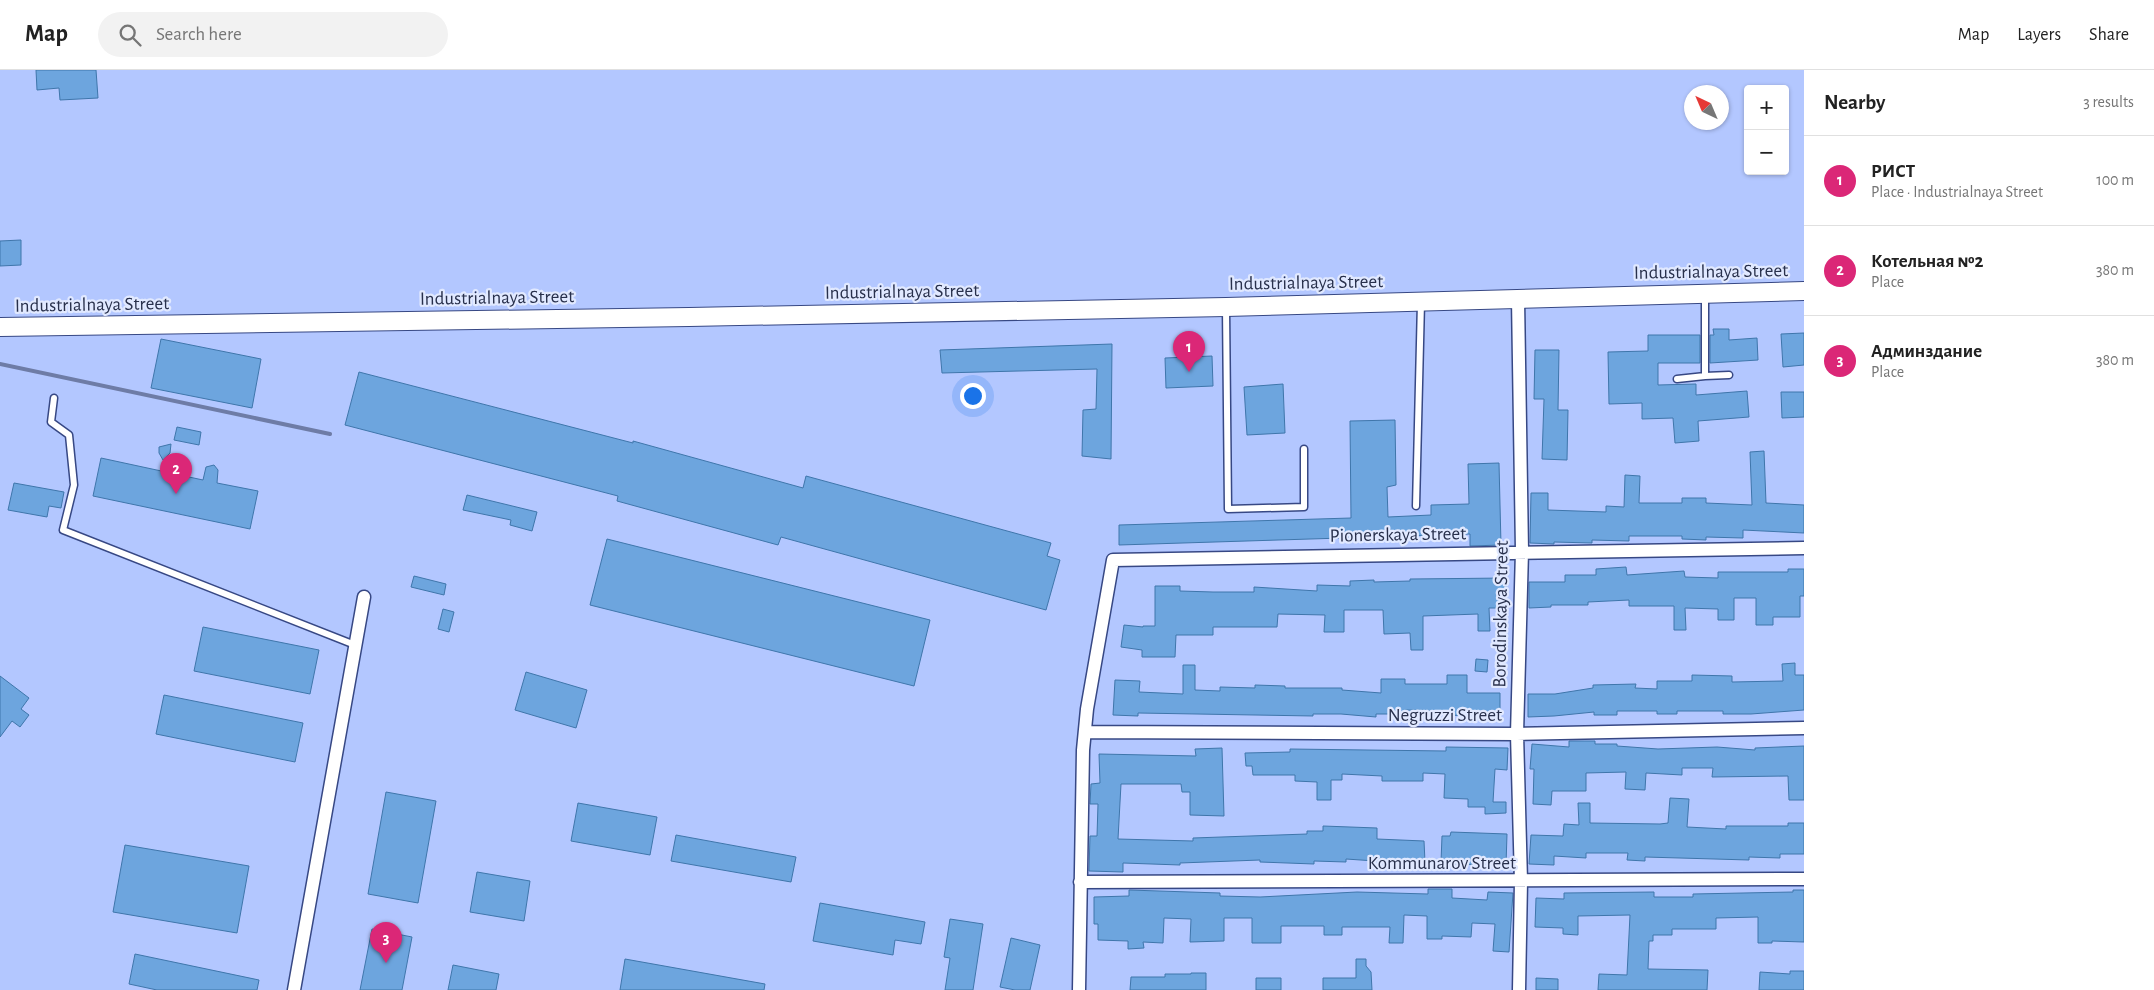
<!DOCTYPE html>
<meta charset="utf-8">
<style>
body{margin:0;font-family:"Alegreya Sans",sans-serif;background:#f2f2f2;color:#222}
.controls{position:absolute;right:15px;top:15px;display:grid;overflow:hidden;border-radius:5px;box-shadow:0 1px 4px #0004}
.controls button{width:45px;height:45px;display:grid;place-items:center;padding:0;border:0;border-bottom:1px solid #e0e0e0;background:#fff;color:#222;font:25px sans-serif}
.compass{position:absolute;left:1684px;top:15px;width:45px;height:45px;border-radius:50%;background:#fff;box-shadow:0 1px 4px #0004;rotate:316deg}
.you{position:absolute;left:972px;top:325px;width:18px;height:18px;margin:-12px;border:4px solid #fff;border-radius:50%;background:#1a73e8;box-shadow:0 0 0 8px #1a73e833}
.badge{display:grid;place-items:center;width:32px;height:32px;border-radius:50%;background:#db2777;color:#fff;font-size:16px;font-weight:700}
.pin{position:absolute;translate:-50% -41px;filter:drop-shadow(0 1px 2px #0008)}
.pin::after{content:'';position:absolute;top:26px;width:18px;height:15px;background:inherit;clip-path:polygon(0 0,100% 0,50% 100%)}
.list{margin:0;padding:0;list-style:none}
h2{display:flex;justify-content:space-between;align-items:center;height:65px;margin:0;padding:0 20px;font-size:21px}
h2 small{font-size:16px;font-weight:400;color:#767676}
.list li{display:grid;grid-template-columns:32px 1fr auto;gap:15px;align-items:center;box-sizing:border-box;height:90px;padding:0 20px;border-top:1px solid #e0e0e0}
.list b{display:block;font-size:19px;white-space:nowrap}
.list p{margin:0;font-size:16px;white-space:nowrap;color:#767676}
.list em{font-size:16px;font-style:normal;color:#767676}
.icon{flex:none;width:28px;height:28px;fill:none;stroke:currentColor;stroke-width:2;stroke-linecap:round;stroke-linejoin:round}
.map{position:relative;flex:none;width:1804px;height:920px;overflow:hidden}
header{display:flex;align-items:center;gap:30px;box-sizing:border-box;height:70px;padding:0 25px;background:#fff;border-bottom:1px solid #e0e0e0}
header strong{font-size:24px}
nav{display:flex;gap:28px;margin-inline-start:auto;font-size:18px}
.search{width:350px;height:45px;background:#f2f2f2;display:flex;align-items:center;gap:12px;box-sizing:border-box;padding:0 18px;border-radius:28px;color:#767676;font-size:19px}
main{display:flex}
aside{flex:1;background:#fff}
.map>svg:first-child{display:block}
.building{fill:#6da5de;stroke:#3f76ab}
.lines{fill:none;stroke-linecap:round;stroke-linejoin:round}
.service-casing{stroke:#374884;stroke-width:9}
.minor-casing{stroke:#374884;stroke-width:15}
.secondary-casing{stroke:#374884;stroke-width:20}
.service{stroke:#fff;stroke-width:6}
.minor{stroke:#fff;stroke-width:12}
.secondary{stroke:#fff;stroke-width:18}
.rail{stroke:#6e7ca6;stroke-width:4}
.labels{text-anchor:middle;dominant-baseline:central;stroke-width:4.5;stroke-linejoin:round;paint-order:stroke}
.street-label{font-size:19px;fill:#28304c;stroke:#e1e9ff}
</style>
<header>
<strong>Map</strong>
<div class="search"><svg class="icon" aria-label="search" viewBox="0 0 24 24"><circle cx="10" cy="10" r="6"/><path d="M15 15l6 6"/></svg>Search here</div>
<nav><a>Map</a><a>Layers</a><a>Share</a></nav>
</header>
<main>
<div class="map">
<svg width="1804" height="920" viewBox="0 0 1804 920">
<rect width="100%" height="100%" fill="#b3c7ff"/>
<path class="building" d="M36,0H96L98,28L60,30L59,18L37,20Z
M21,170V195L0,196V171Z
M1713,259H1729V270L1757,268L1758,290L1710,293V265H1714Z
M1804,263V295L1783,297L1781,264Z
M1648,265H1700V293H1658V315L1696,314V325L1747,321L1749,347L1698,351L1699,371L1675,373L1673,348L1642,349V333L1609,334L1608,282L1648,281Z
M161,269L261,289L252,338L151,318Z
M1112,274L1111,389L1082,386L1083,340L1096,339L1097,299L942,303L940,280Z
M1535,280H1559L1558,340H1568L1567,390L1542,389L1544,329H1534Z
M1212,286L1213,316L1166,318L1165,288Z
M359,302L633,373V371L803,418L806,406L1051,473L1047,486L1060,490L1046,540L781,467L778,475L617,431L618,426L345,355Z
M1283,314L1285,363L1247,365L1244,317Z
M1781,322H1804V347L1782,348Z
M1395,350L1396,415L1387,417L1388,447L1431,445V435L1469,434L1468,394L1499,393L1501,475L1470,476V464L1119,475V455L1351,448L1350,351Z
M177,357L201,362L199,375L174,370Z
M171,374L170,383L163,390L159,383V377Z
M1764,381L1766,433L1804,435V463L1743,460V468L1706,467V470L1682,469V466H1629V471L1592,470V473L1554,472V474L1530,473L1531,423H1548V440L1606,442V436L1624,437L1625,405L1640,406L1639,433H1682V428H1706V433L1752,435L1750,382Z
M101,388L203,410L206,397L214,395L218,400L217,413L258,421L250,459L93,426Z
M14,413L64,422L61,438L49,436L47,447L8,440Z
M467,425L537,442L532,461L510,455L511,450L463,440Z
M607,469L930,550L914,616L590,535Z
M1626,497L1627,505L1684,501L1685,507L1718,508V502H1788V499H1804V526H1800V547H1773V555H1756V528H1734V550H1718V539L1685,538L1686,560H1674V536H1629V530L1588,532V535H1551V537L1529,538V512H1565V505H1596V499Z
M414,506L446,514L444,525L411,517Z
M1506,508L1507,538H1489L1490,561H1478V544L1423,546V580H1411L1410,563L1384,564L1383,540H1344V562H1324L1325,545L1278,544L1277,557H1213V565H1176L1175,587H1142V580L1121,577L1124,555L1143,557V556H1155V516H1180V521L1213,522H1254V517L1317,521V515L1350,516V511L1374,510V512L1410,511V509Z
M443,539L454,542L449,562L438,559Z
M203,557L319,580L310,624L194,601Z
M1476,589L1488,590L1487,602L1475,601Z
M1795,593V605H1804V640L1751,644H1723V641H1677V644H1657V641H1617V645H1594V642L1554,646L1528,647V624H1555L1593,618V615L1636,614L1635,618L1657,619V611H1692V605L1732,606V612L1783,611L1782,594Z
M1183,595H1195V620L1220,621V617L1255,618V615L1285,616V618H1342V620L1381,623V609H1405V614H1447V605H1467V623H1500V647L1447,645V641L1405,640V644H1376V647L1341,644H1313V646L1138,643V646L1113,645L1115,610L1140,611L1139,622L1183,624Z
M526,602L587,620L576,658L515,640Z
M0,606L29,628L21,639L29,645L20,657L12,651L0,667Z
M164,625L303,653L295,692L156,664Z
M1569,671H1595V674H1617V676L1658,679L1717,677L1755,680V678L1804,676V730H1789L1788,706L1712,707L1713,698H1682V705L1646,703L1645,720L1625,719L1626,702L1586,703V721H1552L1551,735L1533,734L1534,699H1530L1532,674L1569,677Z
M1446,677L1508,678L1507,700L1495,699L1493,732H1506V743L1485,744V737H1468V729L1444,728L1445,704L1423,703V711H1382V706L1342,704V710H1331V730H1317V712L1295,711V705H1253L1252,696H1246L1245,683L1290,682V679L1446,681Z
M1222,678L1224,746L1190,745V722H1182L1181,714H1121L1118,769L1193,771V768L1307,764V761H1323V756L1377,758V769L1424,771L1425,792L1404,791V793L1346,789V792L1314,791V794L1260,792V790L1180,793V795L1123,793V802L1089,801L1090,766H1097L1098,734H1090L1091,714L1100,713L1099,684L1196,686L1195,679Z
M386,722L436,731L418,833L368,824Z
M1670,728L1689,729L1687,757L1726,759V756H1788V753H1804V784H1780V788L1749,787V790L1645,787V791L1627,790L1628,783H1586V788L1554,786V795L1529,794L1531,765L1563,766L1564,754L1579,755L1578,733H1590V753L1660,754L1668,753Z
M578,733L657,747L650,785L571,771Z
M1451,762L1507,764L1506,795L1449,794V792H1441L1442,766H1450Z
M676,765L796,787L791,812L671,791Z
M125,775L249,796L237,863L113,842Z
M477,802L530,811L524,851L470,842Z
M1428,819H1452V828L1487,830L1488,822L1513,823L1509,882L1493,881L1495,854L1472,853L1471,867L1442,866V869H1427V846L1404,845L1403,873H1389L1390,857H1342V865H1324V856H1281V873H1252V848H1224V871L1190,872L1191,849L1164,848L1163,873L1143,872L1144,878L1128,879V871L1098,870V854H1094V827L1129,826V820L1220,823V826L1260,827L1357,822L1428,824Z
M1793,820H1804V872L1772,871V873H1758V847L1716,848V859H1672V865H1653V871H1649L1648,899L1708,900L1707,920H1598L1599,904L1627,905L1630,845L1578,846V865L1563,864V858L1535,857L1536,828L1564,829V823L1654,822V827H1693V824L1793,822Z
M820,833L925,852L921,874L895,870L893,885L813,871Z
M950,849L983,854L973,920H945L950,888L944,887Z
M372,859L412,867L402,920H360Z
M1011,868L1040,875L1030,920H1015L1000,917Z
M135,884L259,910L257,920H157L129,914Z
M625,889L765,914L764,920H620Z
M1356,889H1366V896L1371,902L1372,920H1323V908H1356Z
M453,895L499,904L496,920H448Z
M1790,901H1804V920H1759L1760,902L1790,904Z
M1191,903H1206V920H1130L1131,907H1165V904H1191Z
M1256,908H1281V920H1256Z
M1536,908L1558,909V920H1536Z"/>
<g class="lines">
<defs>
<path id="service" d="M1705,225V306L1729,305
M1226,238L1228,439L1304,437V379
M1677,309L1705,306
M54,328L51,352L69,365L74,415L63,460L355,575
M1416,436L1421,232"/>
<path id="minor" d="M1518,229L1522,481L1517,664L1521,811L1519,920
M1085,662L1517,664L1804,658
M1080,812L1804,809
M294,920L364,527
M1079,920L1083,680L1087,639L1113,490L1804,478"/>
<path id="secondary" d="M0,257L689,247L1226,237L1804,221"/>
</defs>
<use href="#service" class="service-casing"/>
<use href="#minor" class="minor-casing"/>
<use href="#secondary" class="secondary-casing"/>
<use href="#service" class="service"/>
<use href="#minor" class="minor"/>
<use href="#secondary" class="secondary"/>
<path class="rail" d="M0,294L330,364"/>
</g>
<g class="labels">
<g class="street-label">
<text transform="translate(1711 202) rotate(-1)">Industrialnaya Street</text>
<text transform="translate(1306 213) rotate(-1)">Industrialnaya Street</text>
<text transform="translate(902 222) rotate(-1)">Industrialnaya Street</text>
<text transform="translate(497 228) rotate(-1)">Industrialnaya Street</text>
<text transform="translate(92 235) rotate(-1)">Industrialnaya Street</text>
<text transform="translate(1398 465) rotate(-1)">Pionerskaya Street</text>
<text transform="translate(1501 544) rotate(-89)">Borodinskaya Street</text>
<text x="1445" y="645">Negruzzi Street</text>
<text x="1442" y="793">Kommunarov Street</text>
</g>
</g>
</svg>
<div class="controls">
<button>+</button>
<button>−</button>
</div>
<svg class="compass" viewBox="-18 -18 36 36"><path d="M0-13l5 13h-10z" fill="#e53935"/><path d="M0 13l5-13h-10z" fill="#767676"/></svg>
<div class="you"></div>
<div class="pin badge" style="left:1189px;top:302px">1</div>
<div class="pin badge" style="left:176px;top:424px">2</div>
<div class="pin badge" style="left:386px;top:893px">3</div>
</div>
<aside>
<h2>Nearby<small>3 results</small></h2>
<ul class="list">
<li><span class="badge">1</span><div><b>РИСТ</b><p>Place · Industrialnaya Street</p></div><em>100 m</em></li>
<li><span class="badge">2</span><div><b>Котельная №2</b><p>Place</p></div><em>380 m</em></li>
<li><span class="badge">3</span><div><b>Админздание</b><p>Place</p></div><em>380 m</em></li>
</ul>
</aside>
</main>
